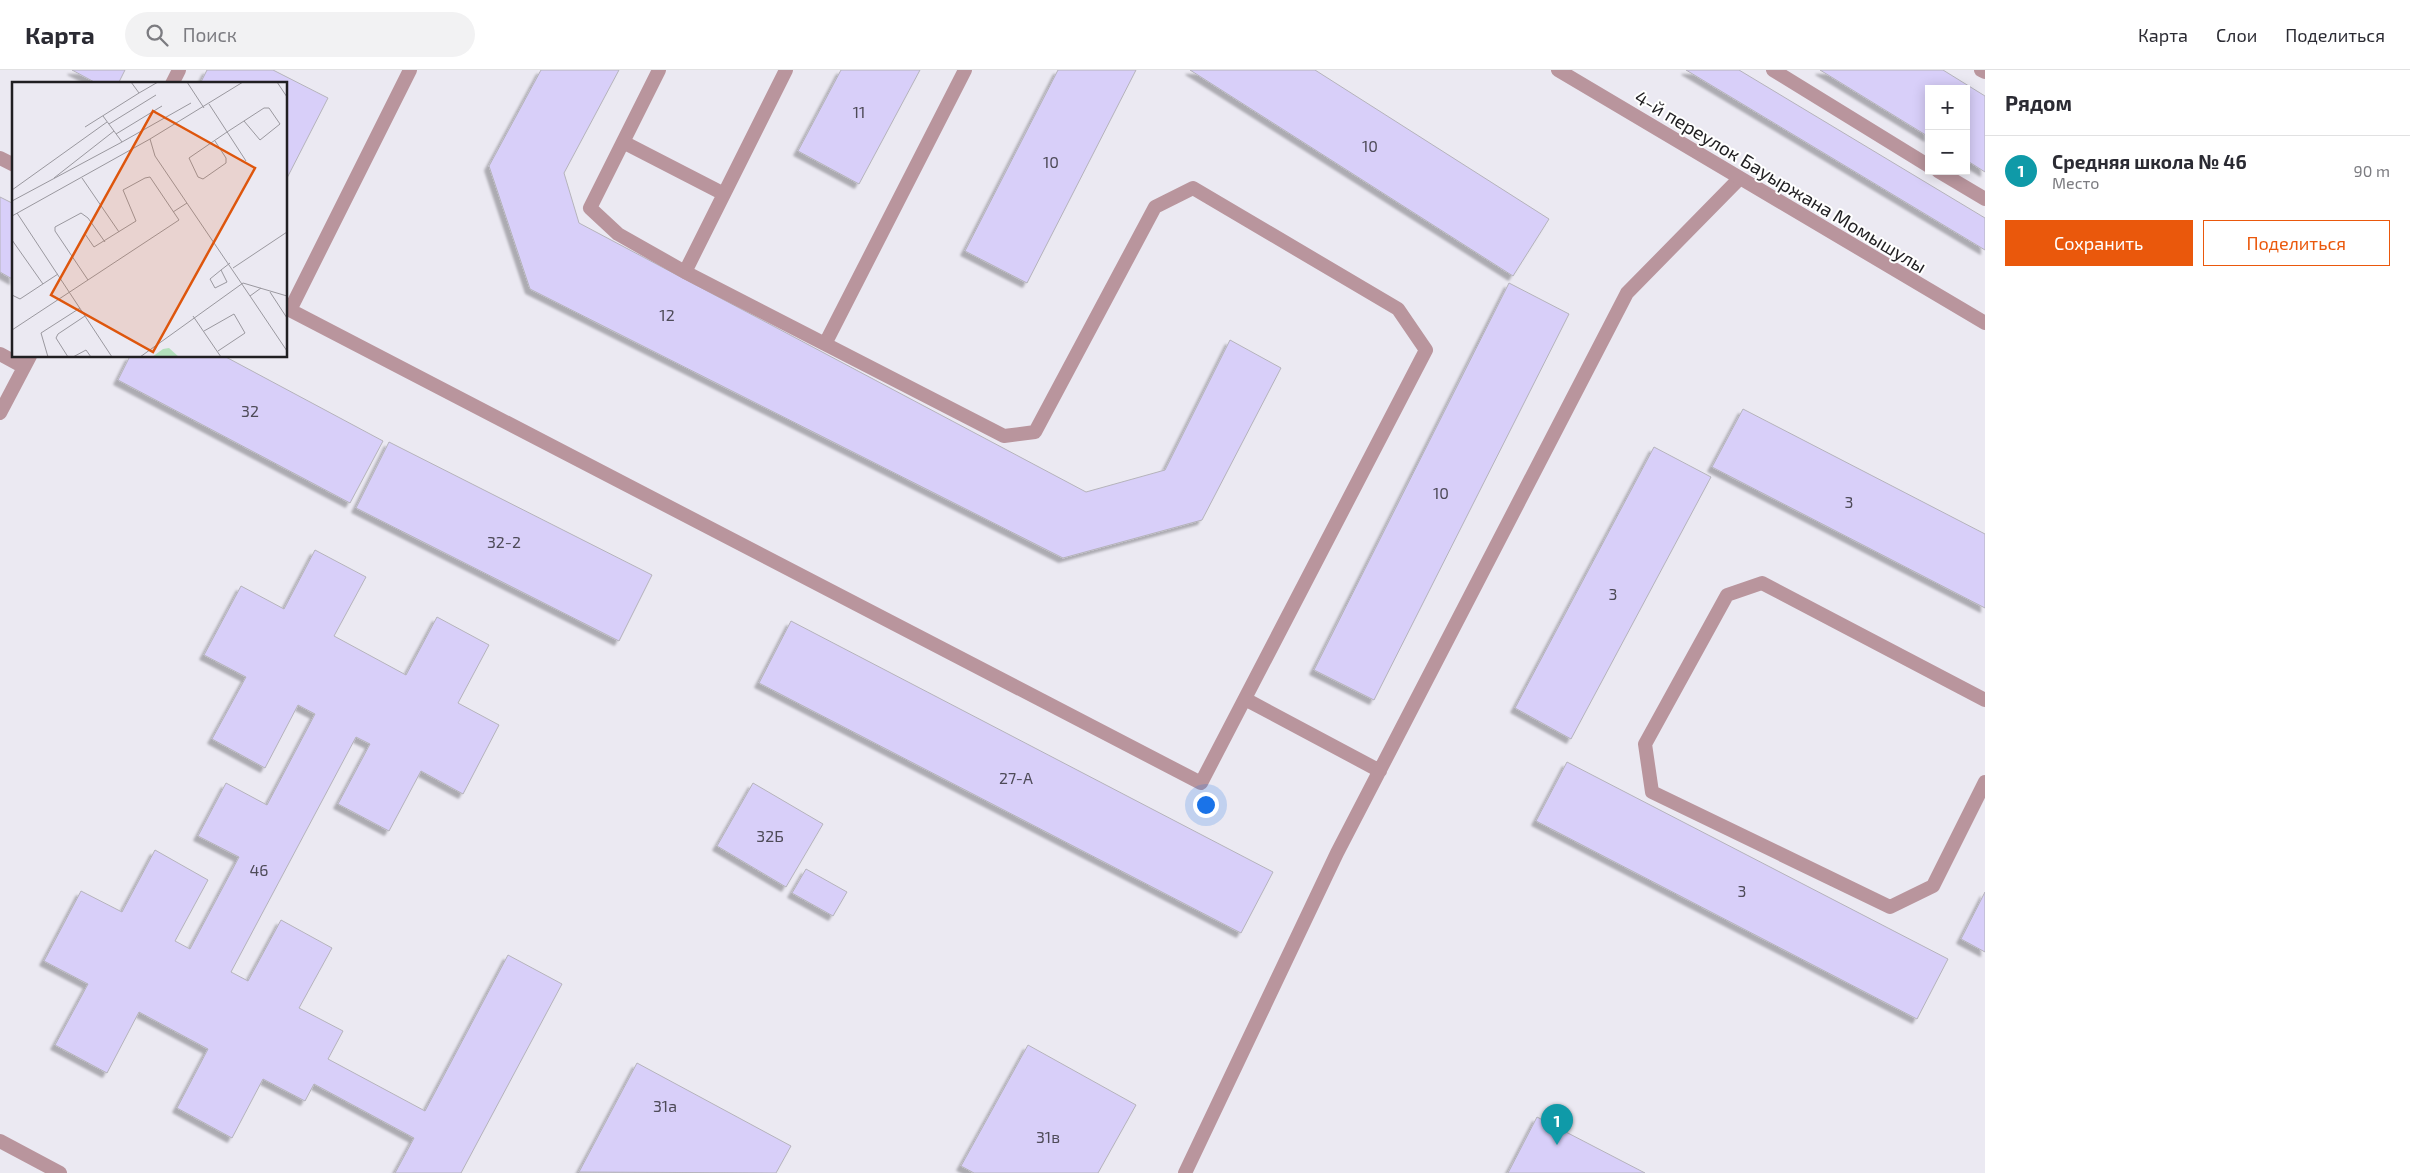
<!DOCTYPE html>
<html lang="ru">
<meta charset="utf-8">
<style>
body{margin:0;font-family:"Exo 2",sans-serif;background:#f2f2f3;color:#2b2b33}
.controls{position:absolute;right:15px;top:15px;display:grid;overflow:hidden;border-radius:0px;box-shadow:0 2px 12px #0003}
.controls button{width:45px;height:45px;display:grid;place-items:center;padding:0;border:0;border-bottom:1px solid #e1e1e2;background:#fff;color:#2b2b33;font:25px sans-serif}
.you{position:absolute;left:1205px;top:734px;width:18px;height:18px;margin:-12px;border:4px solid #fff;border-radius:50%;background:#1a73e8;box-shadow:0 0 0 8px #1a73e833}
.badge{display:grid;place-items:center;width:32px;height:32px;border-radius:50%;background:#ea580c;color:#fff;font-size:16px;font-weight:700}
.pin{position:absolute;translate:-50% -41px;filter:drop-shadow(0 1px 2px #0008)}
.pin::after{content:'';position:absolute;top:26px;width:18px;height:15px;background:inherit;clip-path:polygon(0 0,100% 0,50% 100%)}
.list{margin:0;padding:0;list-style:none}
h2{display:flex;justify-content:space-between;align-items:center;height:65px;margin:0;padding:0 20px;font-size:21px}
h2 small{font-size:16px;font-weight:400;color:#7c7c81}
.list li{display:grid;grid-template-columns:32px 1fr auto;gap:15px;align-items:center;box-sizing:border-box;height:70px;padding:0 20px;border-top:1px solid #e1e1e2}
.list b{display:block;font-size:19px;white-space:nowrap}
.list p{margin:0;font-size:16px;white-space:nowrap;color:#7c7c81}
.list em{font-size:16px;font-style:normal;color:#7c7c81}
.actions{display:flex;gap:10px;padding:15px 20px}
.actions a{flex:1;padding:11px 0;border:1px solid #ea580c;border-radius:0px;text-align:center;font-size:18px;color:#ea580c}
.actions .main{background:#ea580c;color:#fff}
.icon{flex:none;width:28px;height:28px;fill:none;stroke:currentColor;stroke-width:2;stroke-linecap:round;stroke-linejoin:round}
.map{position:relative;flex:none;width:1985px;height:1103px;overflow:hidden}
header{display:flex;align-items:center;gap:30px;box-sizing:border-box;height:70px;padding:0 25px;background:#fff;border-bottom:1px solid #e1e1e2}
header strong{font-size:24px}
nav{display:flex;gap:28px;margin-inline-start:auto;font-size:18px}
.search{width:350px;height:45px;background:#f2f2f3;display:flex;align-items:center;gap:12px;box-sizing:border-box;padding:0 18px;border-radius:28px;color:#7c7c81;font-size:19px}
main{display:flex}
aside{flex:1;background:#fff}
.map>svg:first-child{display:block}
.building{fill:#d8cff9;stroke:#b5b3bb;filter:url(#shadow)}
.lines{fill:none;stroke-linecap:round;stroke-linejoin:round}
.service{stroke:#b9959d;stroke-width:14}
.tertiary{stroke:#b9959d;stroke-width:14}
.labels{text-anchor:middle;dominant-baseline:central;stroke-width:4;stroke-linejoin:round;paint-order:stroke}
.number-label{font-size:16px;fill:#4e4b58}
.street-label{font-size:19px;fill:#201f22;stroke:#fff}
.inset-road{fill:none;stroke:#9a989f;stroke-width:1}
.view{fill:#de560d;fill-opacity:0.15;stroke:#de560d;stroke-width:2.5}
.inset-edge{fill:none;stroke:#201f22;stroke-width:2.5}
</style>
<header>
<strong>Карта</strong>
<div class="search"><svg class="icon" aria-label="search" viewBox="0 0 24 24"><circle cx="10" cy="10" r="6"/><path d="M15 15l6 6"/></svg>Поиск</div>
<nav><a>Карта</a><a>Слои</a><a>Поделиться</a></nav>
</header>
<main>
<div class="map">
<svg width="1985" height="1103" viewBox="0 0 1985 1103">
<defs>
<filter id="shadow"><feDropShadow dx="-4.5" dy="4.5" stdDeviation="1" flood-color="#0004"/></filter>
</defs>
<rect width="100%" height="100%" fill="#ebe9f2"/>
<path class="building" d="M72,0H125L118,14H98Z
M207,0H273L328,28L286,110V14H200Z
M541,0H619L564,103L579,153L1086,422L1165,400L1230,270L1281,298L1202,450L1063,488L530,219L489,96Z
M841,0H920L859,114L798,81Z
M1058,0H1136L1027,213L965,181Z
M1190,0H1315L1549,149L1513,206Z
M1686,0H1739L1985,148V180Z
M1820,0H1943L1985,26V102L1966,90V19H1929V67Z
M0,127L14,134V210L0,202Z
M1509,213L1569,244L1374,630L1314,600Z
M130,286H224L383,371L350,433L118,310Z
M1743,339L1985,464V538L1712,397Z
M389,372L652,505L619,571L356,438Z
M1654,377L1711,407L1571,669L1515,638Z
M315,480L366,507L334,566L406,605L437,547L489,575L458,633L499,655L463,724L421,701L389,761L338,734L370,674L356,667L231,902L248,911L281,850L332,878L299,938L343,961L328,989L425,1041L508,885L562,914L461,1103H395L414,1068L314,1014L305,1031L263,1009L232,1068L177,1038L208,979L139,942L107,1003L55,975L88,914L44,891L81,821L122,842L155,780L208,810L175,871L190,879L239,787L198,766L226,713L267,735L315,644L298,635L265,698L212,669L246,607L204,585L241,516L284,539Z
M791,551L1273,802L1241,863L759,613Z
M1567,692L1948,889L1917,949L1536,751Z
M753,713L823,754L786,817L717,776Z
M806,799L847,822L833,846L792,823Z
M1985,822V882L1961,869Z
M1028,975L1136,1035L1098,1103H974L961,1096Z
M637,993L791,1076L776,1103L579,1102Z
M1537,1047L1645,1103H1508Z"/>
<g class="lines">
<path class="service" d="M1773,0L1929,96
M1981,0L1985,2
M172,14L179,0
M623,72L724,124
M0,88L14,95
M1938,101L1985,129
M685,202L786,0
M286,238L1201,713L1426,280L1398,239L1193,118L1155,137L1035,362L1004,366L685,202L618,164L590,138L659,0
M290,240L410,0
M825,274L965,0
M0,284L24,297
M0,343L30,286
M1245,629L1380,701
M1985,630L1762,513L1727,525L1645,674L1652,722L1890,837L1933,816L1985,712
M0,1071L60,1103
M1185,1103L1337,783L1627,223L1739,109"/>
<path class="tertiary" d="M1558,0L1985,253"/>
</g>
<g class="labels">
<g class="number-label">
<text x="859" y="41">11</text>
<text x="1370" y="75">10</text>
<text x="1051" y="91">10</text>
<text x="667" y="244">12</text>
<text x="250" y="340">32</text>
<text x="1441" y="422">10</text>
<text x="1849" y="431">3</text>
<text x="504" y="471">32-2</text>
<text x="1613" y="523">3</text>
<text x="1016" y="707">27-А</text>
<text x="770" y="765">32Б</text>
<text x="259" y="799">46</text>
<text x="1742" y="820">3</text>
<text x="665" y="1035">31а</text>
<text x="1048" y="1066">31в</text>
</g>
<g class="street-label">
<text transform="translate(1781 111) rotate(31)">4-й переулок Бауыржана Момышулы</text>
</g>
</g>
<g transform="translate(12 12)">
<rect width="275" height="275" fill="#ebe9f2"/>
<path d="M157,266L167,275H140L151,267Z" fill="#b3e0bc"/>
<path class="inset-road" d="M119,0L127,11L146,0M175,0L192,26M265,0L275,15M197,22L234,79M97,42L144,13M73,45L127,11M104,52L150,24M138,57L143,74L238,214L249,206M203,59L214,76V81L191,97L186,95L177,76L215,50L252,26H257L268,42L248,58L232,39M110,60L179,21M42,96L102,49M70,96L107,150M0,108L95,40M0,119L110,60L91,34M161,130L175,121M5,131L100,275M0,134L138,57L231,0M0,158L31,202M221,186L275,150M209,188L215,200L203,206L198,197L209,188L218,181M76,198L43,149V145L69,131L76,136L93,160M258,210L275,236M0,213L8,217L46,192M238,214L275,269M181,234L209,275M0,248L167,138L138,95L133,96L111,108L124,139L82,165L73,152M192,249L222,232L233,251L206,269M36,275L29,251L68,226M56,275L44,256L46,252L73,234M61,275L74,268L79,275M128,275L231,201L275,214"/>
<path class="view" d="M141,29L243,86L141,270L39,213Z"/>
<rect width="275" height="275" class="inset-edge"/>
</g>
</svg>
<div class="controls">
<button>+</button>
<button>−</button>
</div>
<div class="you"></div>
<div class="pin badge" style="left:1557px;top:1075px;background:#0f9aa8">1</div>
</div>
<aside>
<h2>Рядом<small></small></h2>
<ul class="list">
<li><span class="badge" style="background:#0f9aa8">1</span><div><b>Средняя школа № 46</b><p>Место</p></div><em>90 m</em></li>
</ul>
<div class="actions"><a class="main">Сохранить</a><a>Поделиться</a></div>
</aside>
</main>
